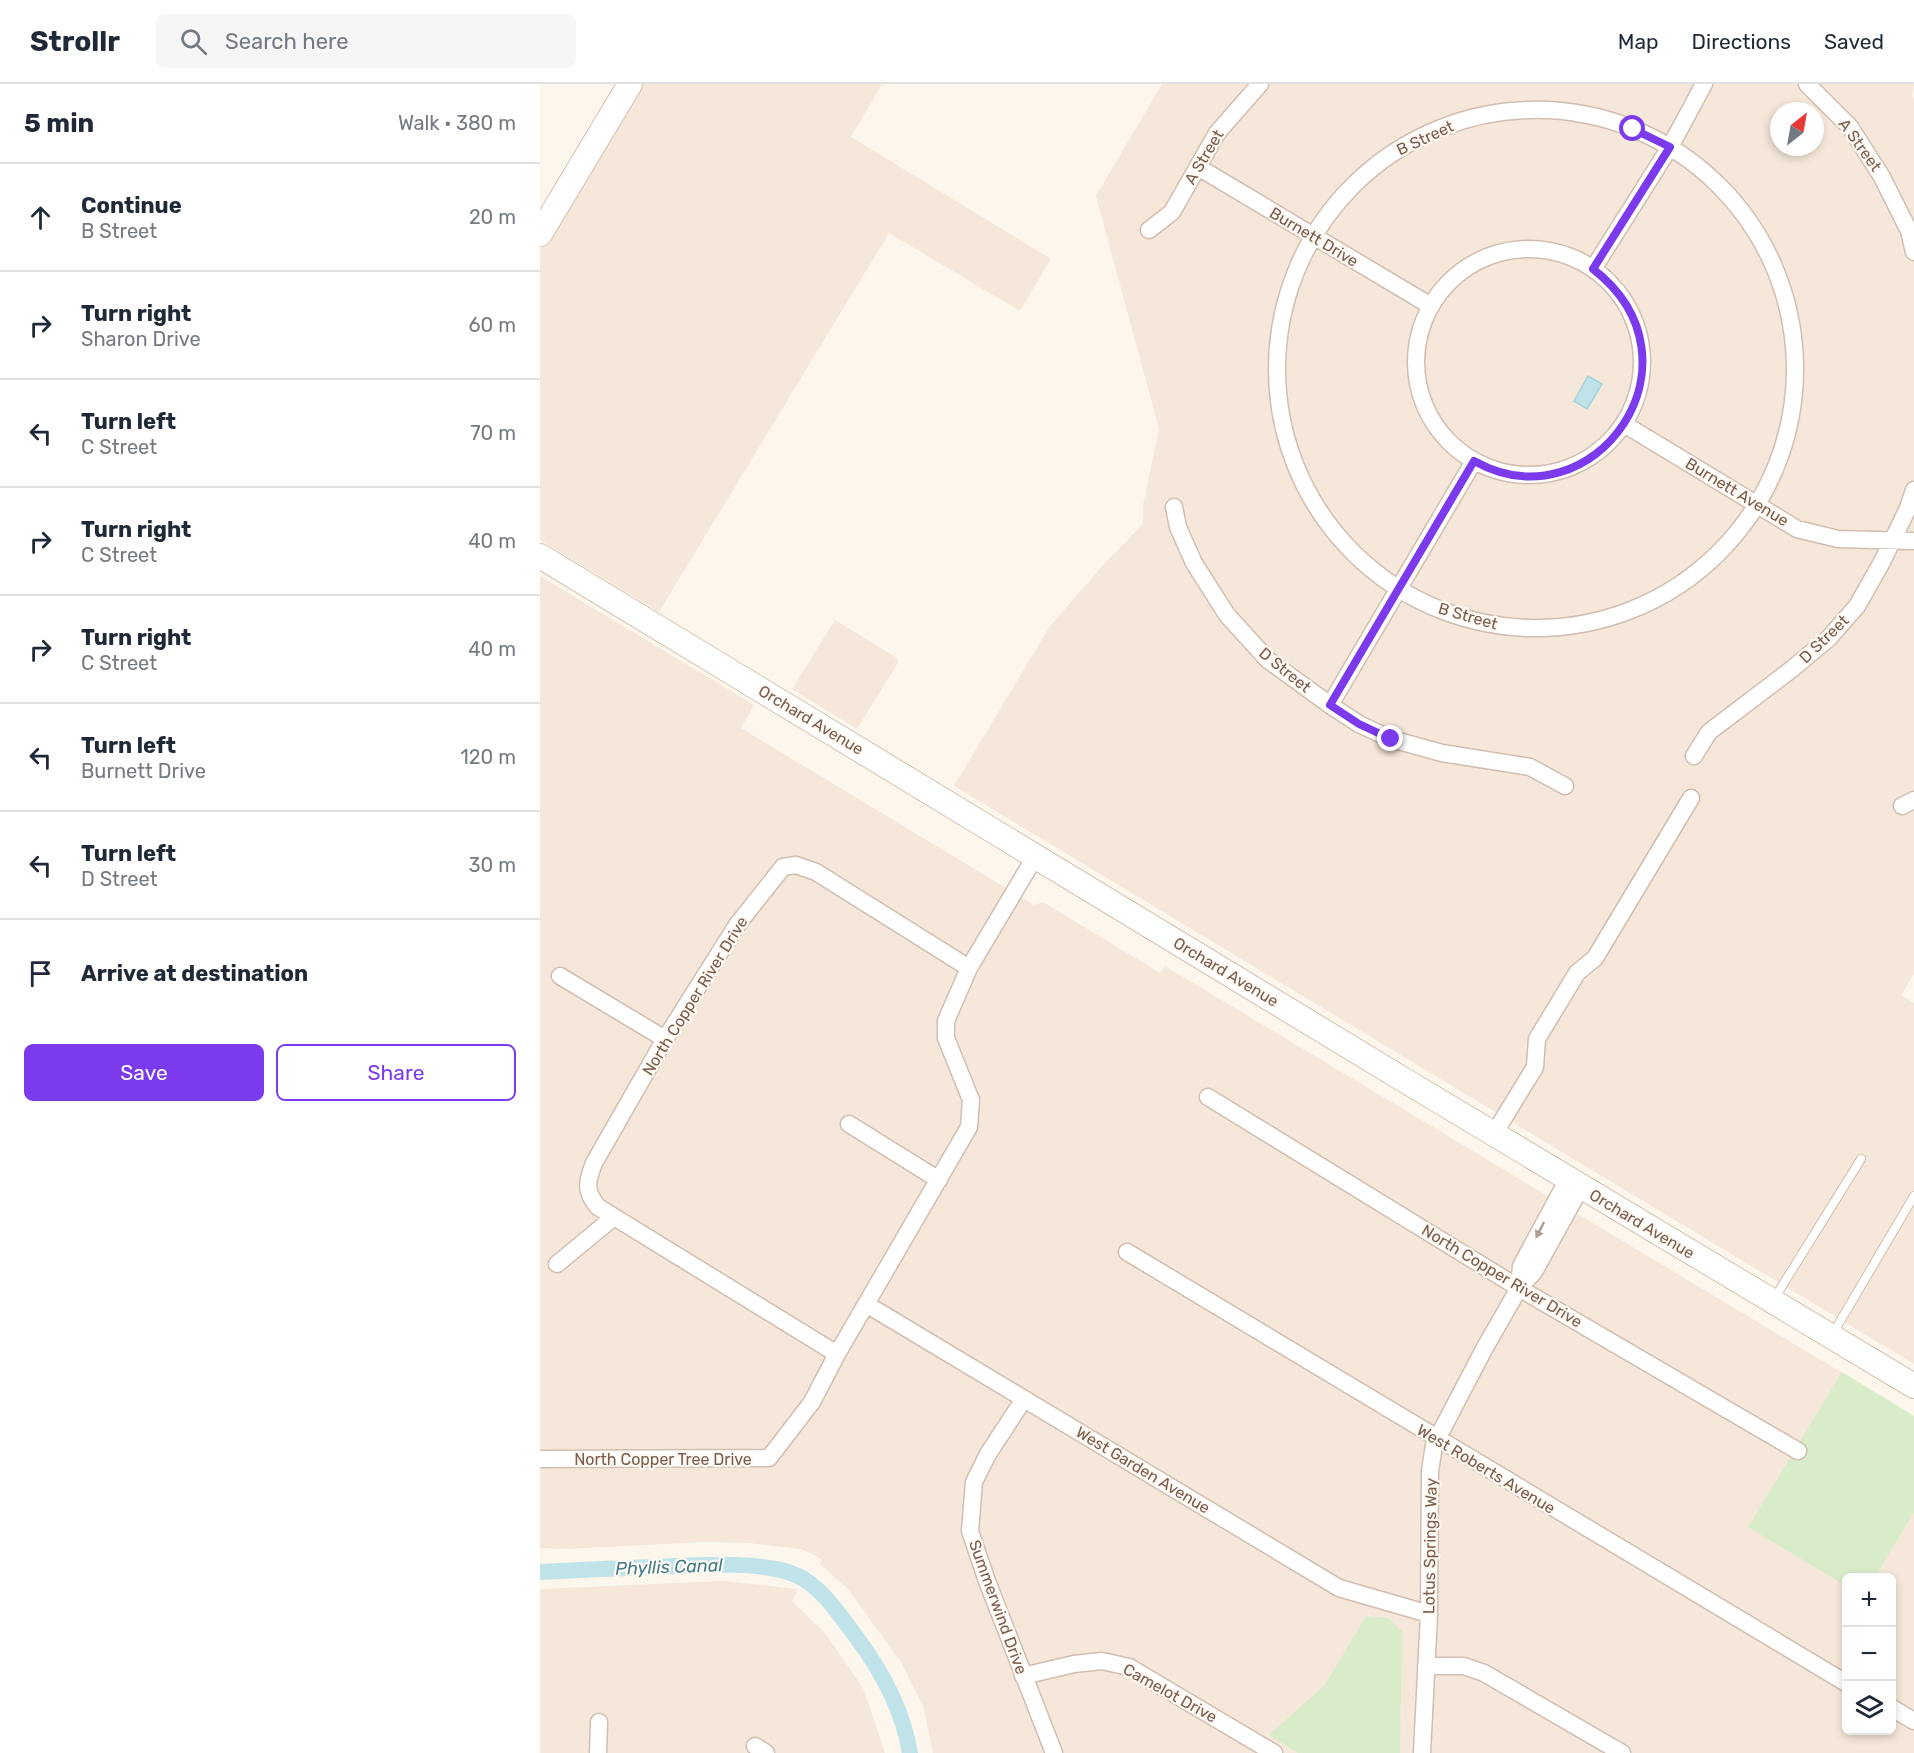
<!DOCTYPE html>
<meta charset="utf-8">
<style>
body{margin:0;font-family:Rubik,sans-serif;background:#f6f6f7;color:#1f2937}
.controls{position:absolute;right:18px;bottom:18px;display:grid;overflow:hidden;border-radius:9px;box-shadow:0 3px 9px #0003}
.controls button{width:54px;height:54px;display:grid;place-items:center;padding:0;border:0;border-bottom:2px solid #e0e1e3;background:#fff;color:#1f2937;font:30px sans-serif}
.compass{position:absolute;left:1230px;top:18px;width:54px;height:54px;border-radius:50%;background:#fff;box-shadow:0 3px 9px #0003;rotate:31deg}
.stop{position:absolute;width:18px;height:18px;margin:-14px;border:4px solid #7c3aed;border-radius:50%;background:#fff}
.stop.end{background:#7c3aed;border-color:#fff;box-shadow:0 2px 6px #0008}
.list{margin:0;padding:0;list-style:none}
h2{display:flex;justify-content:space-between;align-items:center;height:78px;margin:0;padding:0 24px;font-size:26px}
h2 small{font-size:20px;font-weight:400;color:#747a83}
.list li{display:grid;grid-template-columns:39px 1fr auto;gap:18px;align-items:center;box-sizing:border-box;height:108px;padding:0 24px;border-top:2px solid #e0e1e3}
.list b{display:block;font-size:22px;white-space:nowrap}
.list p{margin:0;font-size:20px;white-space:nowrap;color:#747a83}
.list em{font-size:20px;font-style:normal;color:#747a83}
.actions{display:flex;gap:12px;padding:18px 24px}
.actions a{flex:1;padding:14px 0;border:2px solid #7c3aed;border-radius:9px;text-align:center;font-size:21px;color:#7c3aed}
.actions .main{background:#7c3aed;color:#fff}
.icon{flex:none;width:33px;height:33px;fill:none;stroke:currentColor;stroke-width:2;stroke-linecap:round;stroke-linejoin:round}
.map{position:relative;flex:none;width:1374px;height:1669px;overflow:hidden}
header{display:flex;align-items:center;gap:36px;box-sizing:border-box;height:84px;padding:0 30px;background:#fff;border-bottom:2px solid #e0e1e3}
header strong{font-size:28px}
nav{display:flex;gap:33px;margin-inline-start:auto;font-size:21px}
.search{width:420px;height:54px;background:#f6f6f7;display:flex;align-items:center;gap:15px;box-sizing:border-box;padding:0 21px;border-radius:9px;color:#747a83;font-size:22px}
main{display:flex}
aside{flex:1;background:#fff}
.map>svg:first-child{display:block}
.residential{fill:#f5e8da;fill-rule:evenodd}
.green{fill:#d8ecc9}
.water{fill:#bfe3e8;stroke:#a5d3da;stroke-width:1.5}
.lines{fill:none;stroke-linecap:round;stroke-linejoin:round}
.canal{stroke:#bfe3e8;stroke-width:16}
.lane-casing{stroke:#d1beb0;stroke-width:10}
.street-casing{stroke:#d1beb0;stroke-width:19}
.secondary-casing{stroke:#d6c0b0;stroke-width:26}
.lane{stroke:#fff;stroke-width:8}
.street{stroke:#fff;stroke-width:16}
.secondary{stroke:#fff;stroke-width:24}
.oneway{fill:#af9d94}
.route{stroke:#7c3aed;stroke-width:8}
.labels{text-anchor:middle;dominant-baseline:central;stroke-width:4.5;stroke-linejoin:round;paint-order:stroke}
.street-label{font-size:16px;fill:#7a5c4d;stroke:#fffaf3}
.water-label{font-size:18px;font-style:italic;fill:#437c86;stroke:#fffaf3}
</style>
<header>
<strong>Strollr</strong>
<div class="search"><svg class="icon" aria-label="search" viewBox="0 0 24 24"><circle cx="10" cy="10" r="6"/><path d="M15 15l6 6"/></svg>Search here</div>
<nav><a>Map</a><a>Directions</a><a>Saved</a></nav>
</header>
<main>
<aside>
<h2>5 min<small>Walk · 380 m</small></h2>
<ul class="list">
<li><svg class="icon" aria-label="ahead" viewBox="0 0 24 24"><path d="M12 20V5M6 11l6-6 6 6"/></svg><div><b>Continue</b><p>B Street</p></div><em>20 m</em></li>
<li><svg class="icon" aria-label="right" viewBox="0 0 24 24"><path d="M7 20v-9h11M14 6l5 5-5 5"/></svg><div><b>Turn right</b><p>Sharon Drive</p></div><em>60 m</em></li>
<li><svg class="icon" aria-label="left" viewBox="0 0 24 24"><path d="M17 20v-9H6M10 6l-5 5 5 5"/></svg><div><b>Turn left</b><p>C Street</p></div><em>70 m</em></li>
<li><svg class="icon" aria-label="right" viewBox="0 0 24 24"><path d="M7 20v-9h11M14 6l5 5-5 5"/></svg><div><b>Turn right</b><p>C Street</p></div><em>40 m</em></li>
<li><svg class="icon" aria-label="right" viewBox="0 0 24 24"><path d="M7 20v-9h11M14 6l5 5-5 5"/></svg><div><b>Turn right</b><p>C Street</p></div><em>40 m</em></li>
<li><svg class="icon" aria-label="left" viewBox="0 0 24 24"><path d="M17 20v-9H6M10 6l-5 5 5 5"/></svg><div><b>Turn left</b><p>Burnett Drive</p></div><em>120 m</em></li>
<li><svg class="icon" aria-label="left" viewBox="0 0 24 24"><path d="M17 20v-9H6M10 6l-5 5 5 5"/></svg><div><b>Turn left</b><p>D Street</p></div><em>30 m</em></li>
<li><svg class="icon" aria-label="arrive" viewBox="0 0 24 24"><path d="M6 21V4h12l-3 4 3 4H6"/></svg><div><b>Arrive at destination</b></div></li>
</ul>
<div class="actions"><a class="main">Save</a><a>Share</a></div>
</aside>
<div class="map">
<svg width="1374" height="1669" viewBox="0 0 1374 1669">
<rect width="100%" height="100%" fill="#fdf6ec"/>
<path class="residential" d="M98,0H342L311,53L511,175L480,227L349,149L119,528L0,456V164Z
M622,0H1374L1372,12L1374,14V890L1361,911L1374,919V1280L414,702L510,542L564,480L603,440V421L619,345L556,112ZM1239,27H1275V63H1239Z
M0,492L214,621L201,644L494,821L503,818L620,889L625,882L1374,1332V1669H393L384,1625L361,1578L307,1504L280,1480L282,1476L276,1472L261,1465L209,1459L164,1458L26,1465L0,1464ZM1306,1494H1352V1646H1306Z
M295,536L357,574L358,579L317,645L252,605Z
M183,1497L258,1505L252,1517L285,1549L323,1604L345,1669H0V1505Z"/>
<path class="green" d="M1302,1288L1374,1332V1428L1335,1493L1306,1494V1502L1208,1443Z
M826,1532L848,1534L862,1547L860,1669H758L729,1651L785,1601Z"/>
<path class="water" d="M1048,292L1062,300L1047,325L1034,317Z"/>
<g class="lines">
<path class="canal" d="M0,1488C39,1486 79,1484 118,1483C156,1481 225,1476 258,1492C283,1504 301,1533 317,1554C343,1589 363,1626 370,1669"/>
<defs>
<path id="lane" d="M1234,1215L1321,1075
M1292,1251L1374,1112"/>
<path id="street" d="M1267,0L1310,43L1342,93L1369,147L1374,168
M737 285a259 259 0 1 1 518 0a259 259 0 1 1-518 0Z
M658,83L891,222
M609,146L632,128L677,49L720,0
M876 278a113 113 0 1 1 226 0a113 113 0 1 1-226 0Z
M1053,185L1130,63L1164,0
M1084,340L1257,445L1298,455L1374,457
M634,423L638,443L654,479L687,531L728,576L790,621L819,640L851,655L902,669L990,683L1025,702
M790,621L934,377
M1154,672L1169,648L1252,585L1289,554L1317,522L1342,478L1368,424L1374,406
M1362,722L1374,716
M20,892L125,955
M668,1013L979,1204L1258,1367
M309,1040L399,1096
M954,1050L995,983L997,955L1037,889L1055,874L1151,714
M587,1168L1306,1599
M17,1180L74,1133
M979,1204L981,1182L1028,1095
M326,1220L799,1504L889,1530
M297,1270L58,1123C44,1107 47,1097 54,1079L125,955L197,841L243,783L256,781L276,788L429,884
M484,1315L448,1370L434,1398L430,1447L447,1497L514,1669
M0,1375L229,1374L272,1318L297,1270L429,1043L431,1016L406,954V937L429,884L495,773
M886,1582H924L944,1589L1082,1669
M483,1592L534,1580L562,1577L589,1583L734,1669
M1352,1624L1374,1637
M215,1662L226,1669
M58,1669L59,1638
M882,1669L889,1530L890,1387L894,1361L943,1267L979,1204L994,1188L1041,1103"/>
<path id="secondary" d="M0,150L90,0
M0,472L864,996L1374,1302"/>
</defs>
<use href="#lane" class="lane-casing"/>
<use href="#street" class="street-casing"/>
<use href="#secondary" class="secondary-casing"/>
<use href="#lane" class="lane"/>
<use href="#street" class="street"/>
<use href="#secondary" class="secondary"/>
</g>
<defs><path id="oneway-solid" d="M-6-.8H1V-3.2L6.5 0L1 3.2V.8H-6Z" transform="scale(1.5)"/></defs>
<use class="oneway" href="#oneway-solid" transform="translate(1000 1146) rotate(117)"/>
<g class="lines">
<path class="route" d="M851,655L819,640L790,621L934,377C1054,444 1172,277 1053,185L1130,63L1093,45"/>
</g>
<g class="labels">
<g class="street-label">
<text transform="translate(885 54) rotate(-25)">B Street</text>
<text transform="translate(1320 61) rotate(54)">A Street</text>
<text transform="translate(664 73) rotate(-59)">A Street</text>
<text transform="translate(774 153) rotate(31)">Burnett Drive</text>
<text transform="translate(1197 408) rotate(31)">Burnett Avenue</text>
<text transform="translate(928 532) rotate(16)">B Street</text>
<text transform="translate(1284 555) rotate(-44)">D Street</text>
<text transform="translate(745 586) rotate(39)">D Street</text>
<text transform="translate(271 636) rotate(31)">Orchard Avenue</text>
<text transform="translate(686 888) rotate(31)">Orchard Avenue</text>
<text transform="translate(155 912) rotate(-58)">North Copper River Drive</text>
<text transform="translate(1102 1140) rotate(31)">Orchard Avenue</text>
<text transform="translate(962 1192) rotate(31)">North Copper River Drive</text>
<text x="123" y="1375">North Copper Tree Drive</text>
<text transform="translate(946 1385) rotate(31)">West Roberts Avenue</text>
<text transform="translate(603 1386) rotate(31)">West Garden Avenue</text>
<text transform="translate(890 1462) rotate(-89)">Lotus Springs Way</text>
<text transform="translate(458 1523) rotate(70)">Summerwind Drive</text>
<text transform="translate(630 1609) rotate(29)">Camelot Drive</text>
</g>
<g class="water-label">
<text transform="translate(129 1483) rotate(-2)">Phyllis Canal</text>
</g>
</g>
</svg>
<div class="controls">
<button>+</button>
<button>−</button>
<button><svg class="icon" aria-label="layers" viewBox="0 0 24 24"><path d="M12 4l9 5-9 5-9-5zM3 14l9 5 9-5"/></svg></button>
</div>
<svg class="compass" viewBox="-18 -18 36 36"><path d="M0-13l5 13h-10z" fill="#e53935"/><path d="M0 13l5-13h-10z" fill="#747a83"/></svg>
<div class="stop" style="left:1093px;top:45px"></div>
<div class="stop end" style="left:851px;top:655px"></div>
</div>
</main>
